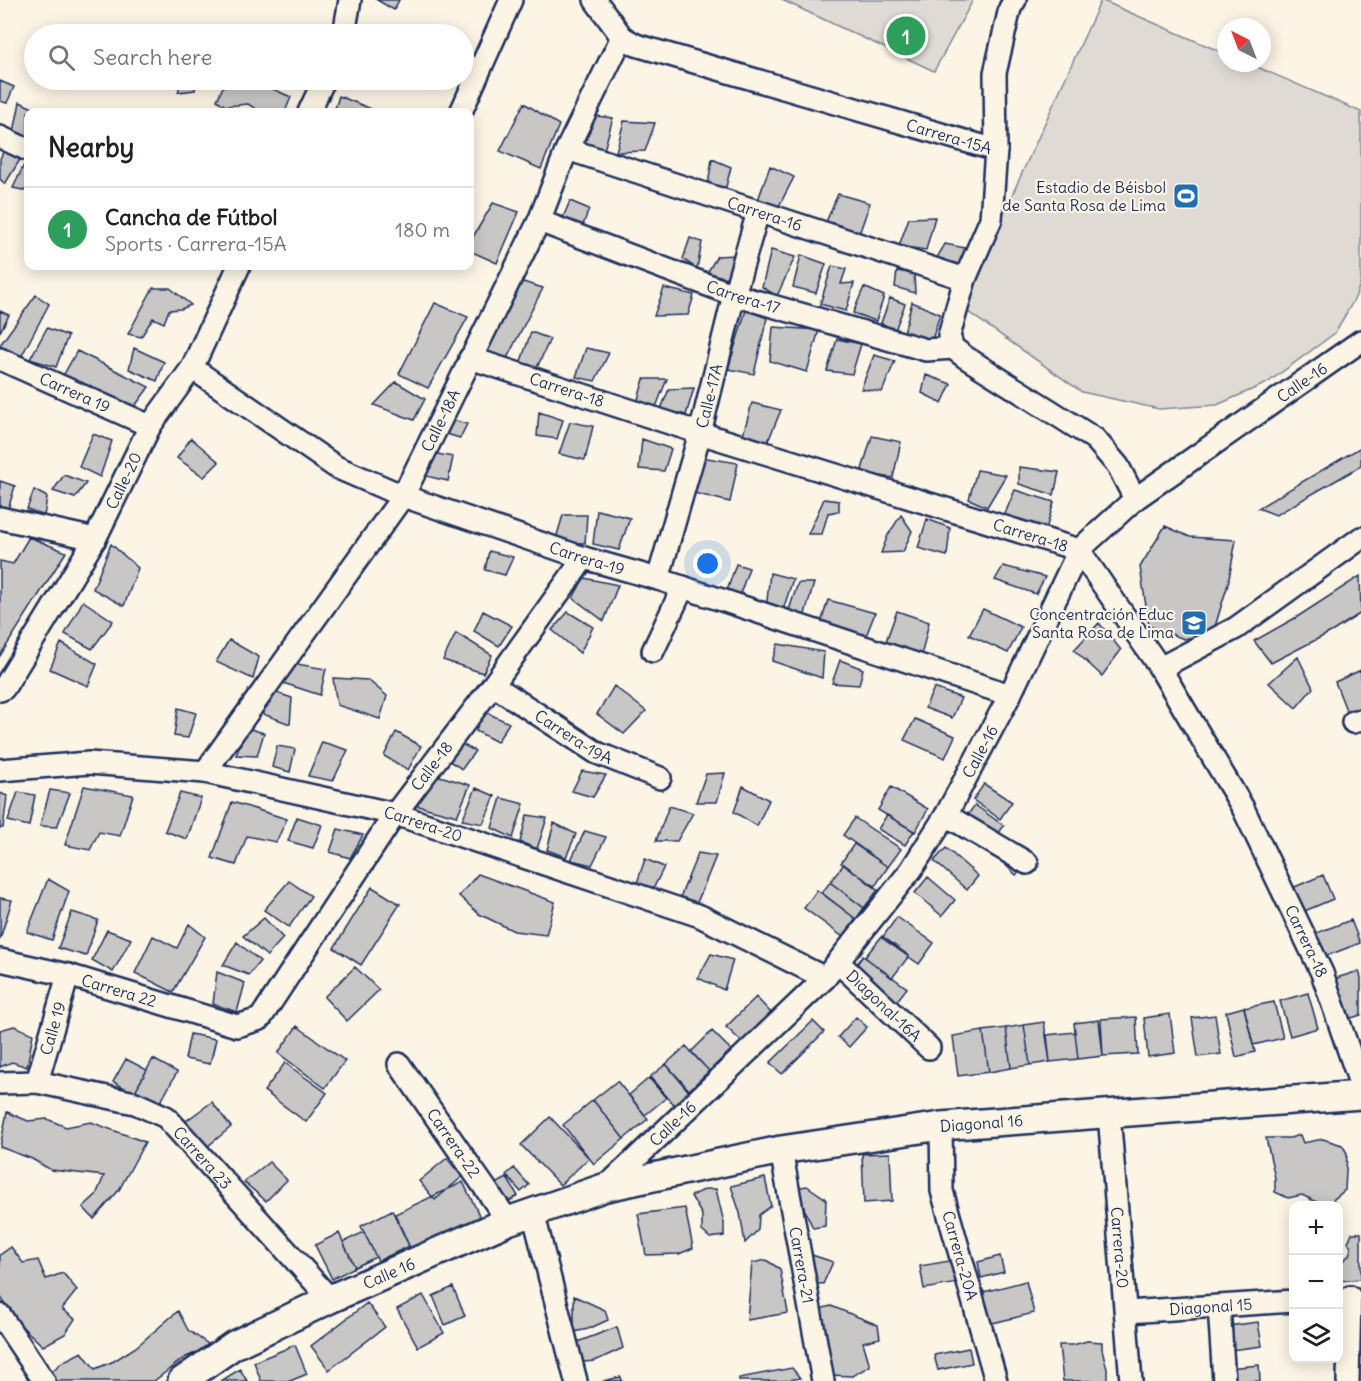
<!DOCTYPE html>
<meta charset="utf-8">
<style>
body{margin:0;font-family:Delius,sans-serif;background:#f6f6f6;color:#202124}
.controls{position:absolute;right:18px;bottom:18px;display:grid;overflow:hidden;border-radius:12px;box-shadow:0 3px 15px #0003}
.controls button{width:54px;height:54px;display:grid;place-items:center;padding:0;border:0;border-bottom:2px solid #e0e0e0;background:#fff;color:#202124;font:30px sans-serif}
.compass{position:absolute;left:1217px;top:18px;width:54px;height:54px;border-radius:50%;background:#fff;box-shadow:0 3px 15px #0003;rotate:318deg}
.you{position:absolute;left:708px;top:564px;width:21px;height:21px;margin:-15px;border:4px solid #fff;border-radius:50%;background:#1a73e8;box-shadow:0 0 0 9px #1a73e833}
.badge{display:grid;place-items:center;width:39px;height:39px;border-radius:50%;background:#1f6fb2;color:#fff;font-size:20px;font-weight:700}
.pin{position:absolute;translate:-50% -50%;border:3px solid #fff;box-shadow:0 2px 6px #0006}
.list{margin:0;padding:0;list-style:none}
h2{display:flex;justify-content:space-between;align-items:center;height:78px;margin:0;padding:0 24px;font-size:26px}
h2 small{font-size:20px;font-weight:400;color:#757577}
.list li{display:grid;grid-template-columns:39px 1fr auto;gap:18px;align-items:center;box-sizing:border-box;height:84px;padding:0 24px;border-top:2px solid #e0e0e0}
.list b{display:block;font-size:22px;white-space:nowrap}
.list p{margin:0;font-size:20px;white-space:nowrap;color:#757577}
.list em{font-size:20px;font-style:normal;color:#757577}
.icon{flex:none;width:33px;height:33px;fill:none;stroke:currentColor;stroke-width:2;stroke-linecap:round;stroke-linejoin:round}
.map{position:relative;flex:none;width:1361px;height:1381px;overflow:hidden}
.search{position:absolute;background:#fff;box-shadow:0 3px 15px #0003;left:24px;top:24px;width:450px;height:66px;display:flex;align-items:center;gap:15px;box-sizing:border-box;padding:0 21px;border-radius:33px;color:#757577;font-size:22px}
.panel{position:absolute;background:#fff;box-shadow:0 3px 15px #0003;left:24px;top:108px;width:450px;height:162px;border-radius:12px}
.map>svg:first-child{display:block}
.green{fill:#dfdbd4;stroke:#7d8599;stroke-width:1.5}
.building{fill:#c8c7c6;stroke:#1b2f5e;stroke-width:1.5}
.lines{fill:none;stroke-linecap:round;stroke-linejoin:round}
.minor-casing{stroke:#1b2f5e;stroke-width:26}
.tertiary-casing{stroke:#1b2f5e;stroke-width:32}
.minor{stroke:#fcf5e5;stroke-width:21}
.tertiary{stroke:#fcf5e5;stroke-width:27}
.labels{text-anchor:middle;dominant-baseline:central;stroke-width:4.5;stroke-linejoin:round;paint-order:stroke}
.street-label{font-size:16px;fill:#1b2f5e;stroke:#fcf5e5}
.poi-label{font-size:16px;fill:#1b2f5e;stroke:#fcf5e5;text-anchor:end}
</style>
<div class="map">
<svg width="1361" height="1381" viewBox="0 0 1361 1381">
<rect width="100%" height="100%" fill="#fcf5e5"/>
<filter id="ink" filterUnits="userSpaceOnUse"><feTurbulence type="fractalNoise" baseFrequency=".0167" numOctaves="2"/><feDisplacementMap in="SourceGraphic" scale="12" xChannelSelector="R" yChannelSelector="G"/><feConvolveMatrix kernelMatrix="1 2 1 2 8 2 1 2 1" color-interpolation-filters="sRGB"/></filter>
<g filter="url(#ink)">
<path class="green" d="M782,0H973L934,71Z
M1101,0L1226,54V63H1248L1361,112V281L1355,298L1335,333L1267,383L1217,405L1159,409L1082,392L961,307Z"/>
<path class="building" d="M377,0H399L394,10Z
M264,26L289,34H260Z
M182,80H197L195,90L178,92Z
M226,80H252L291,97L285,112H261L248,104L226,106L217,100Z
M0,81L14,87L7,103L0,101Z
M339,96L374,110L372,112H334Z
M20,102L41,112H28V145L14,132Z
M524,103L559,125L541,169L500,151Z
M596,116L613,118L604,150L585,143Z
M624,121L655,123L645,151L616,152Z
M3,152L21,158L5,184L0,179V159Z
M712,159L731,167L726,187L708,185Z
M25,163H28V191L13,188Z
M770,166L794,177L777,210L758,200Z
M838,194L870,203L859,234L826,222Z
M570,201L589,209L580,233L559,227Z
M493,203L519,212L497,263L470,251V242Z
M935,217L926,250L899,246L909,218Z
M690,238L702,242L697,269L683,259Z
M945,244L970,249L958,270L935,261Z
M771,250L795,257L777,296L762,287Z
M736,255L728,278L707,273L717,256Z
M801,255L826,264L816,293L793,287Z
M832,266L846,269L841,284L854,283L846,311L820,304Z
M897,271L914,274L915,293L895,287Z
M506,277L543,288L506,360L475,350Z
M864,287L884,296L876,321L853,313Z
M153,288H170L191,305L181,309L169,310L164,323L153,318L141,337L128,334Z
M664,288L694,295L688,315L654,316Z
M36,295L49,304L20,359L0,347V345Z
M890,298L905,304L895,330L881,323Z
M912,302L940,314L932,340L903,336Z
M435,303L468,317L428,388L399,374Z
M746,310L767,318L754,374L728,369Z
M0,311L9,315L0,332Z
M773,327L819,330L807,372L770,361Z
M47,328L68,336L56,367L30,359Z
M531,332L550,339L535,372L519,367Z
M837,339L861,344L852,374L827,371Z
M134,348L164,362L157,381L129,369Z
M586,348L609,353L595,381L576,377Z
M77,351L149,387L135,406L63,376Z
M874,355L895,361L882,392L861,389Z
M926,375L951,384L942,403L922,393Z
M644,379H667L656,407L637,403Z
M396,382L425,399L414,420L374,405Z
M694,388L686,415L661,409L669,389Z
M752,403L781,410L766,446L742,438Z
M539,412L563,420L557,439L537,436Z
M449,419L467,424L460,438L443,433Z
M570,422L593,426L585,460L559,454Z
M93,434L112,441L100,477L79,467Z
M872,436L901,442L893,478L861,473Z
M191,438L219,462L204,477L177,458Z
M642,439L671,449L664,471L639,469Z
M1361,447V465L1354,470L1276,515L1258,508Z
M432,453L453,457L448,481L426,476Z
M701,457L738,463L730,502L694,493Z
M1019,467L1059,472L1054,495L1019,484Z
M977,470L1006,475L987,507L969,499Z
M64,475L86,483L75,498L53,491Z
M0,481L15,486L7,513L0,511Z
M34,490L47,497L44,516L27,509Z
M1015,490L1054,502L1046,529L1004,516Z
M824,499L839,501V511L828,513L822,534H808Z
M597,510L630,518L619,550L593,544Z
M563,515H587L585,543L555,542Z
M901,515L912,531L903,552L881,553L888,535Z
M927,519L950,528L947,556L918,548Z
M1165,526L1190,537L1236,540L1228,584L1213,633L1184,639L1149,626L1140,567Z
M29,537L66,552L0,656V561L13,564Z
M111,544L138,568L124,606L93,589Z
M489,551L513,557L505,575L485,570Z
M736,564L749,568L737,603L725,597Z
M1003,566L1045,577L1036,594L995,580Z
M770,573L793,579L782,613L766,610Z
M1360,576L1361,613L1333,631L1271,663L1254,641L1297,617Z
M584,578L618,585L604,621L573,598Z
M798,583H814L803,621L787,616Z
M828,600L875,613L864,641L820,626Z
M83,601L113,621L92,649L65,634Z
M983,609L1021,627L1008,653L969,635Z
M483,611L512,626L499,646L474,631Z
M897,611L929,622L921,657L882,652Z
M568,612L593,627L580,653L552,630Z
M1099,623L1121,650L1102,676L1074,650Z
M456,633L492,655L483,673L443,660Z
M229,640L259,657L253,679L216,662Z
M61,643L97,664L88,686L50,669Z
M778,644L824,652L822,678L772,661Z
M1298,657L1313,688L1296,708L1269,683Z
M840,660L863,669L859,685L832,683Z
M291,663L326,669L320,695L283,683Z
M1361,670V708L1346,710L1335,682Z
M333,678L368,680L387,696L380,719L337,705Z
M614,686L646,711L624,734L597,714Z
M934,688L961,698L952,718L925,708Z
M268,690L292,698L290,724L255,711Z
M178,708L196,713L188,738L174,736Z
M481,710L509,723L497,742L476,731Z
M915,719L955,736L945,758L904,740Z
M247,728L264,733L257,756L236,755Z
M396,732L421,746L408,770L384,756Z
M454,740L475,751L462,769L446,759Z
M322,742L348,750L333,781L308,776Z
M277,746L295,749L290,772L272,767Z
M582,771L606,775L593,797L572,791Z
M725,773L717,802H696L706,774Z
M433,774L470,785L457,816L415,805Z
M984,784L1012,802L1000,819L973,800Z
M84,786L133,795L120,836L99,832L90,850L65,845Z
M743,786L769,800L757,826L734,812Z
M891,787L928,809L915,832L878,810Z
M476,788L495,796L483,824L462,820Z
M50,790L70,793L57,827L40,826Z
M18,792L35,795L29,826L8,821Z
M0,793L7,796L3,828H0Z
M180,793L201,798L187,839L165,831Z
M501,798L524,804L513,838L492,828Z
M232,802L287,819L276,842L247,836L236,865L212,858Z
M975,805L1004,826L992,842L963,821Z
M669,806L693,813L677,841H656Z
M527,815L547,818L537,849L520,842Z
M887,815L914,831L905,845L878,829Z
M297,817L322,825L313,848L288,841Z
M855,818L901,849L888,867L843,835Z
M554,823L576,834L566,857L547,850Z
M338,829L363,835L350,858L330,852Z
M585,831L606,837L592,865L571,860Z
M854,844L888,867L875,886L841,863Z
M946,848L978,876L967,890L934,861Z
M698,853L716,856L696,905L679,900Z
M994,854L1024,868L1016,875Z
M645,859L664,867L650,895L635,889Z
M844,864L878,890L864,908L830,882Z
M478,874L555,902L546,935L514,931L479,914L459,896Z
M1323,875L1333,899L1300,913L1290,889Z
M928,877L955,900L942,916L915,893Z
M48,879L69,891L52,940L27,932Z
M289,881L311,896L289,927L264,910Z
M830,882L864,908L856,919L822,893Z
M372,887L400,904L361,965L334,948Z
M817,890L856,919L843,937L804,908Z
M0,898L12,900L0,939Z
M72,912L98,920L86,956L58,948Z
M897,917L934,943L919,964L882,938Z
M264,918L283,938L267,956L243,936Z
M1351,920L1360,943L1321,958L1311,935Z
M189,924L205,937L173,992L135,973L153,936L177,948Z
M107,930L131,939L113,972L92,960Z
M882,936L909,956L892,978L865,957Z
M237,942L260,961L249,975L223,965Z
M711,954L733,960L724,990L698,978Z
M863,956L907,988L889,1011L846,978Z
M355,967L379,990L347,1021L324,997Z
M1359,971L1361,978V1015L1342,1021L1330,980Z
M217,972L245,983L237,1012L213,1004Z
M1308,993L1318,1028L1290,1036L1280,1001Z
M756,997L772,1014L743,1043L726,1027Z
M1274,1002L1283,1038L1253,1045L1244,1008Z
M1244,1007L1255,1052L1236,1057L1226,1012Z
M1170,1014L1175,1053L1148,1057L1144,1018Z
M1215,1015L1221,1054L1198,1057L1192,1018Z
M856,1017L867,1027L849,1047L838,1037Z
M1136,1017L1138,1054L1103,1056L1101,1019Z
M1099,1020L1103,1056L1078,1059L1074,1023Z
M813,1021L824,1032L782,1074L770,1063Z
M1044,1022L1050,1062L1030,1065L1024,1025Z
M1024,1025L1030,1065L1011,1068L1006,1028Z
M14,1026L33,1034L27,1067L12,1062L0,1067V1030Z
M297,1026L345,1061L325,1088L278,1053Z
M1006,1028L1011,1068L989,1072L983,1031Z
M712,1031L731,1050L709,1071L691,1052Z
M983,1031L989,1072L958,1076L953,1036Z
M1075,1032L1078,1059L1050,1062L1047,1035Z
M190,1034L216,1039L210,1064L185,1059Z
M686,1046L709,1071L689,1090L666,1064Z
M126,1059L147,1070L134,1093L113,1082Z
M153,1059L177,1072L158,1107L134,1093Z
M285,1063L327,1093L306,1122L264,1091Z
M666,1064L690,1093L675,1106L650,1077Z
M649,1078L666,1098L645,1115L629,1095Z
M617,1081L648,1119L624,1139L593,1100Z
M593,1100L624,1139L594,1164L563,1125Z
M212,1102L231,1127L208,1146L183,1123Z
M7,1112L28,1121L47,1119L66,1127L91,1122L145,1142L119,1190L94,1219L83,1207L96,1195L104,1176L51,1170L32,1159L0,1147Z
M550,1117L589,1158L560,1185L521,1145Z
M1300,1135L1303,1143L1323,1139L1342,1145L1347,1153L1345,1190L1325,1206L1302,1195L1288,1198L1275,1192V1178L1266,1138H1290Z
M890,1153L892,1201L864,1203L862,1154Z
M447,1158L462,1177L435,1200L419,1181Z
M269,1162L287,1180L266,1201L244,1182Z
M514,1168L529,1185L521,1192L506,1175Z
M507,1178L518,1196L501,1206L490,1187Z
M765,1178L771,1206L759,1215L758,1230L745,1243L740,1213L731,1186Z
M463,1182L480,1217L411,1250L395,1214Z
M807,1186L826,1199L825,1226L813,1228L795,1188Z
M706,1189H716L724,1223V1236L710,1238L702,1231V1215L691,1196Z
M685,1208L693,1248L679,1254L646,1255L638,1214Z
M392,1210L409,1246L378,1261L361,1226Z
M364,1232L376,1257L355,1267L343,1242Z
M339,1233L355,1267L332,1279L315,1245Z
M1352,1233H1361V1279L1338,1281V1266L1349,1255L1351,1248L1348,1242Z
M11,1247L23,1263L38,1260L46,1279L63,1273L77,1290L62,1309L75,1319L65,1334L43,1346L16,1321L0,1296V1255Z
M812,1255L833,1262L823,1284L810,1283L804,1259Z
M1000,1256L1004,1272L981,1278L978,1262Z
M766,1260L780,1269L788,1313L747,1320L752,1263Z
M955,1260L958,1283L924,1289L920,1266Z
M1026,1281L1034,1313L984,1325L976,1294Z
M453,1287L465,1316L445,1325L433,1296Z
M423,1295L444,1333L418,1347L397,1309Z
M574,1296L605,1310L608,1320L588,1329L574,1332Z
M367,1303L385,1327L329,1370L311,1346Z
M831,1306L878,1325L880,1338L863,1342L870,1366L852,1376L831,1375L816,1310Z
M178,1311L188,1330L211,1346L184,1358L154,1381H51L47,1376L62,1362L82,1352L95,1369L114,1361L136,1347Z
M1258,1322L1262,1346L1231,1350L1228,1326Z
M617,1327L623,1348L595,1361L583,1362L575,1343Z
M1087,1341L1102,1342V1349L1107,1369V1381H1063L1059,1345H1073Z
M295,1345L307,1374L290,1381H261L254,1362Z
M969,1348L972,1363L938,1370L934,1355Z
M1259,1365L1260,1381H1229L1228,1368Z
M792,1368L800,1378L782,1381H739V1378Z
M240,1369L247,1381H221Z
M621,1377L622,1381H603Z"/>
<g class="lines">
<defs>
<g id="minor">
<path id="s1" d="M595,0L622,37L636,45L996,150"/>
<path d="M1015,0L1010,8L995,73L996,150L991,219L965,279L949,336L953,348L965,357L1095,439L1118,466L1135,499"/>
<path d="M344,34L350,0"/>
<path d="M309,112L324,80"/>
<path d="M461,112L511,0"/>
<path d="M0,137L28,150"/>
<path id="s2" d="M567,149L965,279"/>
<path id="s3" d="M539,221L734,295L926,350L953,348"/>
<path id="s4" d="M470,358L700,433L1079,550L1160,668L1243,808L1322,973L1361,1086"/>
<path id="s5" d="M0,359L150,426"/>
<path id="s6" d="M192,368L336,467L403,496L584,558L658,579L1010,695"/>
<path d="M0,518L95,539"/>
<path id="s7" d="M658,579L700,433L734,295L758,212"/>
<path d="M653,651L683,587"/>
<path d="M1160,668L1236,628L1361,538"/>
<path id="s8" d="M493,685L597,753L660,778"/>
<path id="s9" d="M0,690L4,688L95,539L150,426L192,368L239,266"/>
<path d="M1353,722L1361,720"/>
<path id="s10" d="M0,770L89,763L205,772L395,814L700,916L825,978"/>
<path id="s11" d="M205,772L403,496L539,221L567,149L622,37"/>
<path d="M946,815L1027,863"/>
<path id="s12" d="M0,960L68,975L237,1026L260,1019L395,814L493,685L584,558"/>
<path id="s13" d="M839,963L929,1048"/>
<path id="s14" d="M399,1064L508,1221"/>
<path id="s15" d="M37,1082L68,975"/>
<path id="s16" d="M0,1083L37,1082L135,1103L166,1117L330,1299"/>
<path id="s17" d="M1109,1114L1131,1381"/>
<path id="s18" d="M941,1126L942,1191L996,1381"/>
<path id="s19" d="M781,1150L823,1381"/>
<path id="s20" d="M606,1187L825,978L911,870L946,815L1010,695L1079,550L1135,499L1361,341"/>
<path d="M533,1212L576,1381"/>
<path d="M1219,1306L1224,1381"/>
<path id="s21" d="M1127,1312L1294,1301"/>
<path d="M0,1315L44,1381"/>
<path d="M1348,1381L1350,1297"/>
</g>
<g id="tertiary">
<path id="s22" d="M182,1381L234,1345L330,1299L508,1221L606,1187L781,1150L941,1126L1361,1095"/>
</g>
</defs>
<use href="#minor" class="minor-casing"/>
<use href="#tertiary" class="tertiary-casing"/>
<use href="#minor" class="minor"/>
<use href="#tertiary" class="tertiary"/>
</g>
</g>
<defs>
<symbol id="stadium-square" viewBox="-11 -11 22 22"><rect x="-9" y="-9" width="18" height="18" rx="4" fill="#1f6fb2" stroke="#fcf5e5"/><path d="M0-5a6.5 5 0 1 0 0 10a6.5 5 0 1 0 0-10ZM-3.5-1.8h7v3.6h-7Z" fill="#fff"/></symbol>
<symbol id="school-square" viewBox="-11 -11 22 22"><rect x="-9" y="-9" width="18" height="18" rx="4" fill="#1f6fb2" stroke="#fcf5e5"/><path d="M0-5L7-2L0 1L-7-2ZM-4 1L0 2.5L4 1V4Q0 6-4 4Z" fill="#fff"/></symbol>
</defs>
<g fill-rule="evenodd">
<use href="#stadium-square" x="1171" y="181" width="30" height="30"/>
<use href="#school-square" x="1179" y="608" width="30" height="30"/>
</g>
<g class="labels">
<g class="street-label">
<text stroke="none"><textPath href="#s1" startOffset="388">Carrera-15A</textPath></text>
<text stroke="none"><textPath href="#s2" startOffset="208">Carrera-16</textPath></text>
<text stroke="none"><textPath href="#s3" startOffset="218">Carrera-17</textPath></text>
<text stroke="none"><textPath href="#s20" startOffset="1082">Calle-16</textPath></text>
<text stroke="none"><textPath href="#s4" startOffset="102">Carrera-18</textPath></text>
<text stroke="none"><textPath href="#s5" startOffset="82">Carrera 19</textPath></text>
<text stroke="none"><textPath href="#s7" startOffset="190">Calle-17A</textPath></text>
<text stroke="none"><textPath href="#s11" startOffset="424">Calle-18A</textPath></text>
<text stroke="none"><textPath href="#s9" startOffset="244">Calle-20</textPath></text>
<text stroke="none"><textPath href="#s4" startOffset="588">Carrera-18</textPath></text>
<text stroke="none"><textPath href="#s6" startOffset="442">Carrera-19</textPath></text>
<text stroke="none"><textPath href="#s8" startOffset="96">Carrera-19A</textPath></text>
<text stroke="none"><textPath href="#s20" startOffset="578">Calle-16</textPath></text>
<text stroke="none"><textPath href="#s12" startOffset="576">Calle-18</textPath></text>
<text stroke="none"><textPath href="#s10" startOffset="430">Carrera-20</textPath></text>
<text stroke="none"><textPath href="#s4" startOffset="1092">Carrera-18</textPath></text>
<text stroke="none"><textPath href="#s12" startOffset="123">Carrera 22</textPath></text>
<text stroke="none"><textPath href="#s13" startOffset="62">Diagonal-16A</textPath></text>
<text stroke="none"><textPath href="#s15" startOffset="56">Calle 19</textPath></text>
<text stroke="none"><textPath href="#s22" startOffset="849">Diagonal 16</textPath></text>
<text stroke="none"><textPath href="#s20" startOffset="92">Calle-16</textPath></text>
<text stroke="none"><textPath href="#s14" startOffset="96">Carrera-22</textPath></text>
<text stroke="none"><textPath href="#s16" startOffset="226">Carrera 23</textPath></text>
<text stroke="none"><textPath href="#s17" startOffset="134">Carrera-20</textPath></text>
<text stroke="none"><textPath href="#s18" startOffset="132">Carrera-20A</textPath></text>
<text stroke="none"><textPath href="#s19" startOffset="117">Carrera-21</textPath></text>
<text stroke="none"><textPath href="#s22" startOffset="234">Calle 16</textPath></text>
<text stroke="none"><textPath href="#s21" startOffset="84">Diagonal 15</textPath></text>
</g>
<g class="poi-label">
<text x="1166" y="187">Estadio de Béisbol<tspan x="1166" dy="18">de Santa Rosa de Lima</tspan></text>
<text x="1174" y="614">Concentración Educ<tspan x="1174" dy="18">Santa Rosa de Lima</tspan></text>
</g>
</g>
</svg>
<div class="controls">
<button>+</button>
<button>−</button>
<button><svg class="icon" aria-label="layers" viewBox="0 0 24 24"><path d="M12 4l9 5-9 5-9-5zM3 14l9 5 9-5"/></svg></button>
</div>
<svg class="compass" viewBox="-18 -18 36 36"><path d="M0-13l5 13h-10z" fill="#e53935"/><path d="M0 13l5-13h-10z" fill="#757577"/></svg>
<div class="you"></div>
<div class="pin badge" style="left:906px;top:36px;background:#2e9e5b">1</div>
<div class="search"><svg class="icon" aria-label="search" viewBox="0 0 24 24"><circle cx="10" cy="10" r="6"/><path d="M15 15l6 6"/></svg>Search here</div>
<section class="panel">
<h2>Nearby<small></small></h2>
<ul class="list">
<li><span class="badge" style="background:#2e9e5b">1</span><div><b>Cancha de Fútbol</b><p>Sports · Carrera-15A</p></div><em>180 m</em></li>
</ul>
</section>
</div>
